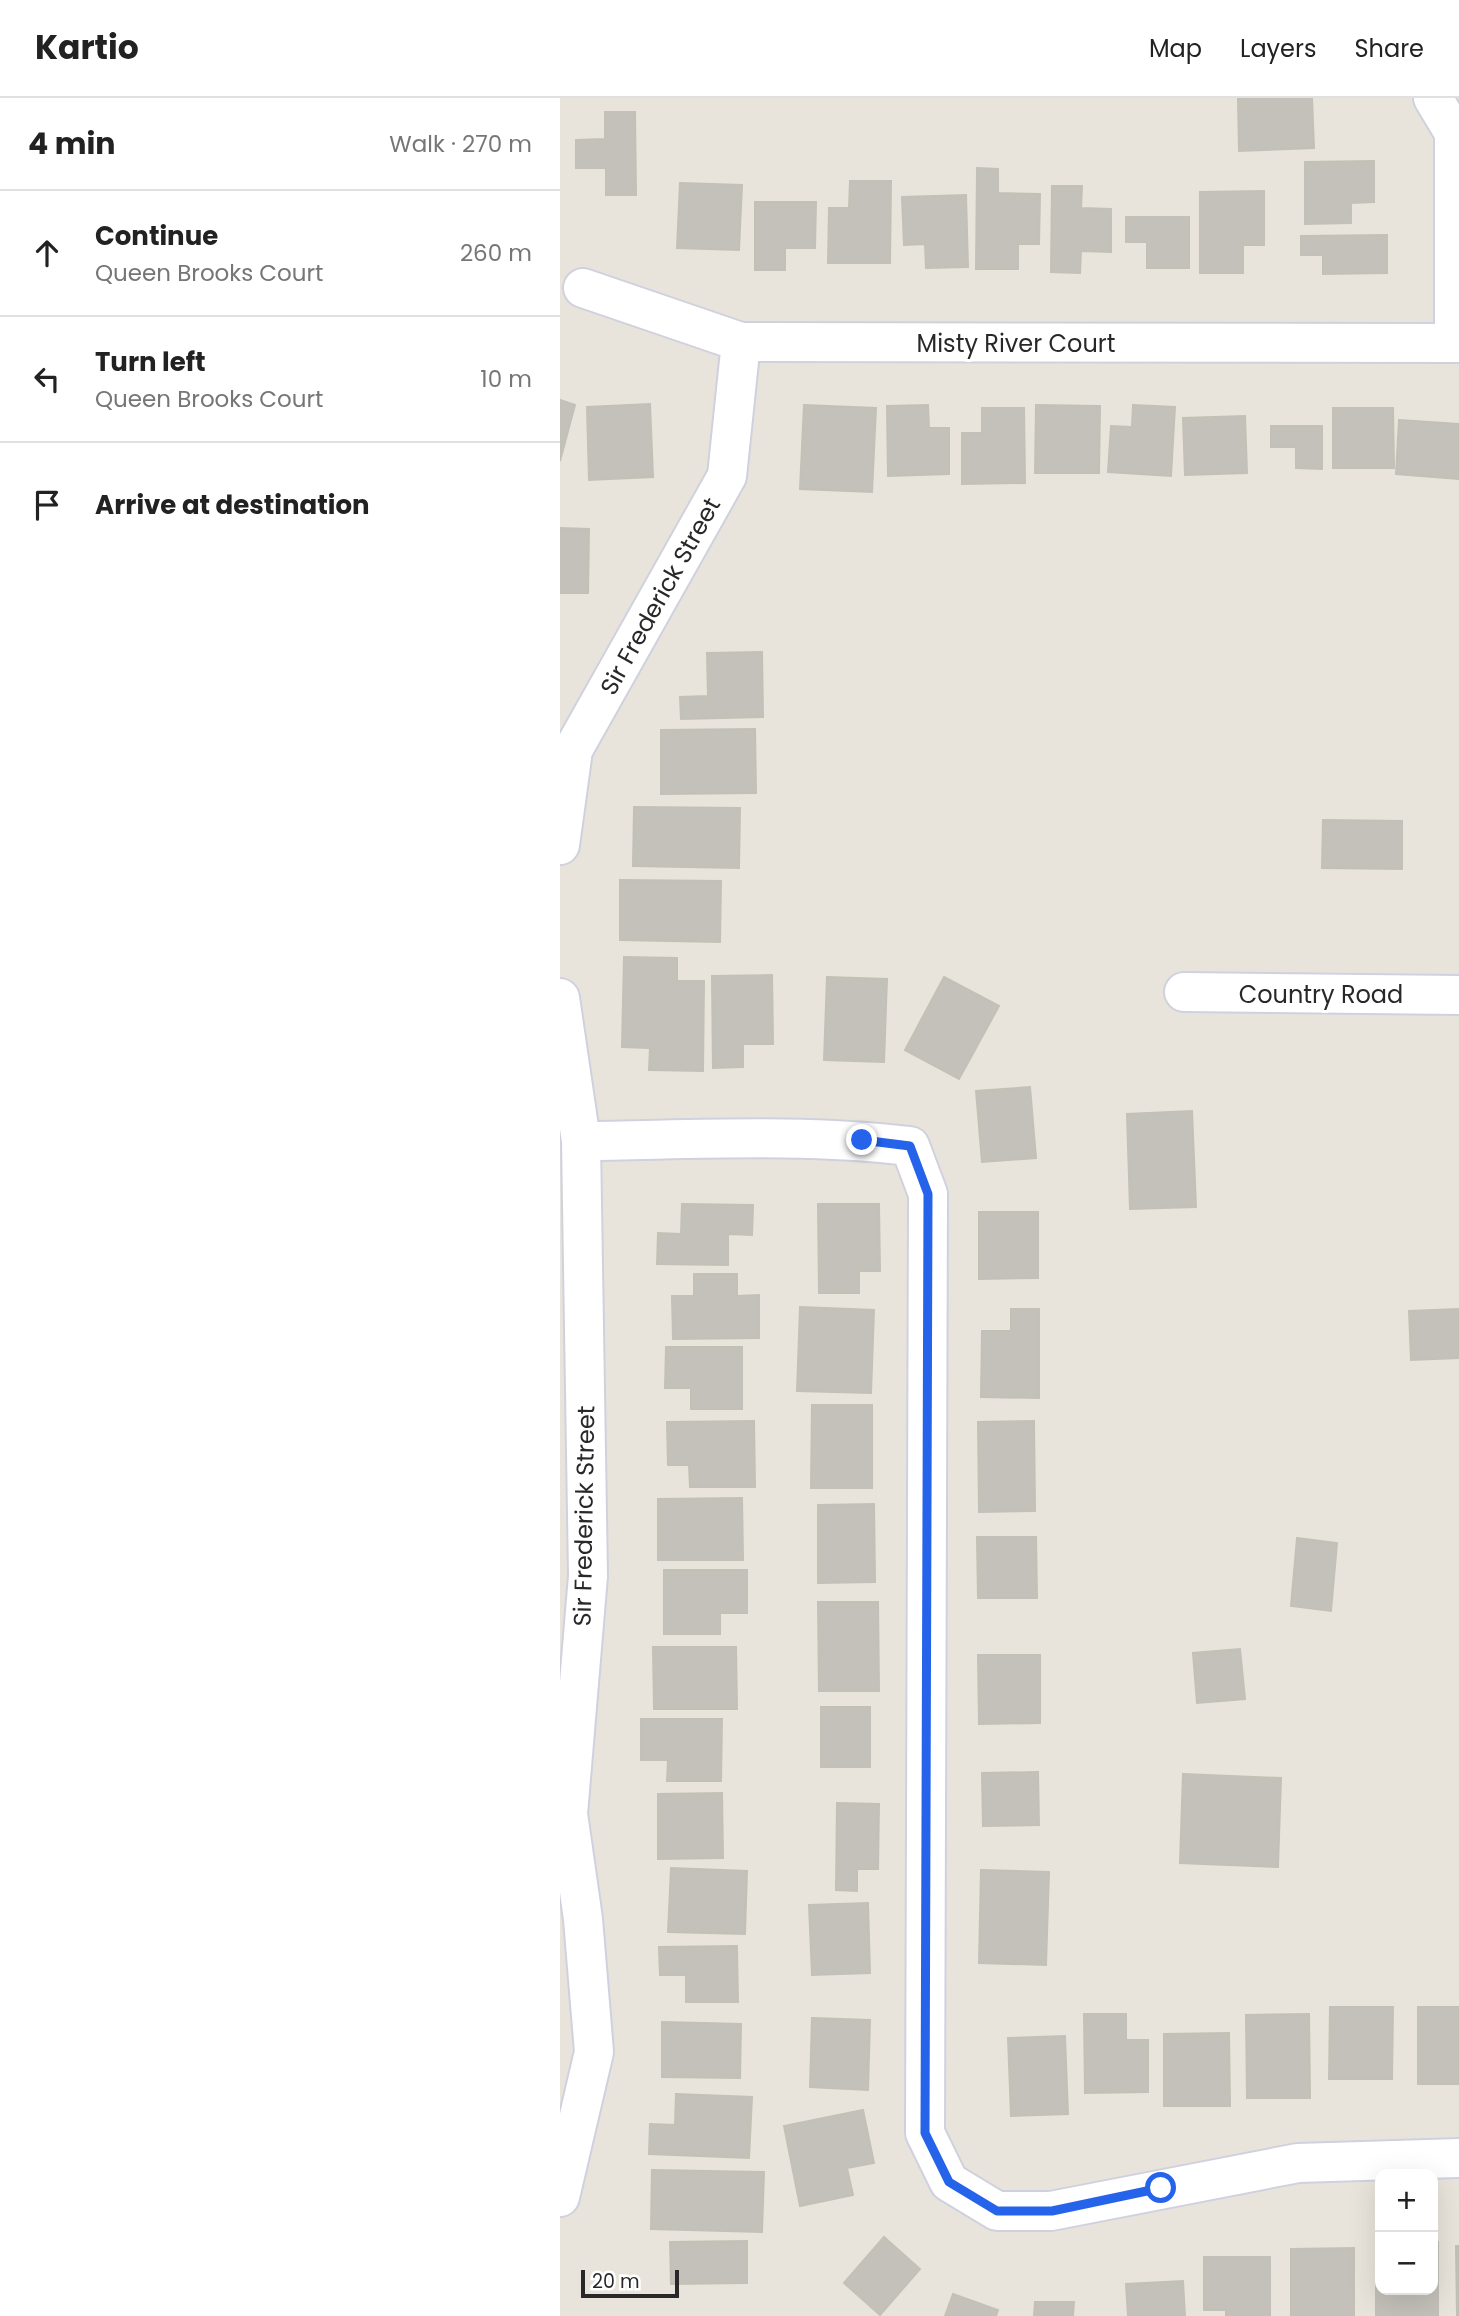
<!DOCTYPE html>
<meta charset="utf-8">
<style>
body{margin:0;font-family:Poppins,sans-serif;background:#f6f6f6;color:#222}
.controls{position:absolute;right:21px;bottom:21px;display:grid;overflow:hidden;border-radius:14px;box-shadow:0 7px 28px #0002}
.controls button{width:63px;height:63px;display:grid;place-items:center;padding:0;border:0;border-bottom:2px solid #e0e0e0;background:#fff;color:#222;font:35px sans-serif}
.scale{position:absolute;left:21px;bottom:18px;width:98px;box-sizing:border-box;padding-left:7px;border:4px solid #282828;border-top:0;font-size:19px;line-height:24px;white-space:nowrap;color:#282828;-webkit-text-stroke:5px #fff;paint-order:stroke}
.stop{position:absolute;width:21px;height:21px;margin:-16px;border:5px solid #2563eb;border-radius:50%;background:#fff}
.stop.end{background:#2563eb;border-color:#fff;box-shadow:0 2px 7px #0008}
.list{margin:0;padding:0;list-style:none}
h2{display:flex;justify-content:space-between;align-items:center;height:91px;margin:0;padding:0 28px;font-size:30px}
h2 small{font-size:23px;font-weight:400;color:#767676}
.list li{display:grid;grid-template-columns:46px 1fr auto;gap:21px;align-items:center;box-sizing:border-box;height:126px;padding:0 28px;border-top:2px solid #e0e0e0}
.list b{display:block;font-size:26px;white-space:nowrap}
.list p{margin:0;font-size:23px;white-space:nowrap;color:#767676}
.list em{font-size:23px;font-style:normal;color:#767676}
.icon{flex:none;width:38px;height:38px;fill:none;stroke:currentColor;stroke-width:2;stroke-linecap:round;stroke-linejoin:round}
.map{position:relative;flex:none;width:899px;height:2218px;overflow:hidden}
header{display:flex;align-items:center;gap:42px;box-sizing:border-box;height:98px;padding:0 35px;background:#fff;border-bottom:2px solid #e0e0e0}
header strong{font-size:33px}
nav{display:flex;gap:38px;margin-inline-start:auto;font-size:24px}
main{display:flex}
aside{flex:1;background:#fff}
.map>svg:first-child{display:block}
.building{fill:#c4c1ba;stroke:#c3c0b5;stroke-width:2}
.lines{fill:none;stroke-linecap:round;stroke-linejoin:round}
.minor-casing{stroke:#d0d1df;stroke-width:42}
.minor{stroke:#fff;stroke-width:38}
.route{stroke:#2563eb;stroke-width:9}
.labels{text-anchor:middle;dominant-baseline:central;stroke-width:6;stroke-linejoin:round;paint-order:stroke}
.street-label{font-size:24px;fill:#282828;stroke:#fff}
</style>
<header>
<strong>Kartio</strong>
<nav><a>Map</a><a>Layers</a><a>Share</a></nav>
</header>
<main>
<aside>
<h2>4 min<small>Walk · 270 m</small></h2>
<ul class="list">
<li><svg class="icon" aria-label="ahead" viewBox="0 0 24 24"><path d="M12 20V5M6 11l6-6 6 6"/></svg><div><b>Continue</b><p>Queen Brooks Court</p></div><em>260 m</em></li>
<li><svg class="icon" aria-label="left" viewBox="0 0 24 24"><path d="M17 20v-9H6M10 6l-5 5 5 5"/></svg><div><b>Turn left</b><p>Queen Brooks Court</p></div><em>10 m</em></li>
<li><svg class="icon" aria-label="arrive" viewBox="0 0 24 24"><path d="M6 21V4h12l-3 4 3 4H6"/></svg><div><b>Arrive at destination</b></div></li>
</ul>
</aside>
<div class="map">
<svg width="899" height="2218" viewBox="0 0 899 2218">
<rect width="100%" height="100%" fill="#e9e4db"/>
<path class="building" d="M678,0H752L754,50L679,53Z
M45,14H75L76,97H46V70H16V42L45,41Z
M814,63V104L791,105V125L745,126V64Z
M417,70L438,71V95L480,96L479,146H458V171H416Z
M290,83H331L330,165H268L269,110H289Z
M120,85L182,87L179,152L117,150Z
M492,88H522L521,110L551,111V154L521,153L520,175L491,174Z
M704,93V147H683V175H640V94Z
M406,97L408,169L366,170L365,146L344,147L342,99Z
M195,104H256L255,150H225V172H195Z
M566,119H629V170H587V144H566Z
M827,137V175L763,176V157H741V138Z
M0,302L15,307L0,363Z
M90,306L93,379L29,382L27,309Z
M244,307L316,310L312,394L240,391Z
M368,307L369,330H389V376L328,378L327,308Z
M476,307L540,308L539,375H475Z
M573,307L615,309L611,378L548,374L551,328L572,329Z
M422,310H464L465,385L402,386V335H422Z
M773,310H833L834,370H773Z
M685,318L687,375L625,377L623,320Z
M839,322L899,326V381L836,376Z
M711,328H762V371L736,370V349H711Z
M0,430L29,431L28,495H0Z
M202,554L203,619L121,621L120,599L148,598L147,555Z
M195,631L196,695L101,696V632Z
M74,709L180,710L179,770L73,768Z
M763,722L842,723V771L762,770Z
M60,782L161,783L160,844L60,842Z
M64,859L117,860V883H144L143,973L89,972L90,950L62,949Z
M212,877L213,946H183V969L153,970L152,878Z
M267,879L327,881L324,964L264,962Z
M384,879L439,908L399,981L345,952Z
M470,989L476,1060L422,1064L416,993Z
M632,1013L636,1109L570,1111L567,1016Z
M122,1106L193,1107L192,1137L168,1136V1167L97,1166L98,1135L121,1136Z
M258,1106H319L320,1173H299V1195H259Z
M419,1114H478V1180L419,1181Z
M134,1176H177V1198L199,1197V1240L113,1241L112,1198H134Z
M240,1209L314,1212L311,1295L237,1293Z
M451,1211H479V1300L421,1299L422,1233H451Z
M899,1211V1260L851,1262L849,1213Z
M106,1249H182V1311H131V1290H105Z
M252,1307H312V1390H251Z
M194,1323L195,1389H130L129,1367H108L107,1324Z
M474,1323L475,1413L419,1414L418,1324Z
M182,1400L183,1462H98V1401Z
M314,1406L315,1484L258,1485V1407Z
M417,1439H476L477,1500H418Z
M737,1440L777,1445L771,1513L731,1508Z
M104,1472H187V1515H160V1536H104Z
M258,1504H318L319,1593H259Z
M93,1549H176L177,1611H94Z
M680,1551L685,1601L637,1605L633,1555Z
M418,1557H480V1625L419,1626Z
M261,1609H310V1669H261Z
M81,1621H162L161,1683H107L108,1662H81Z
M478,1674L479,1727L423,1728L422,1675Z
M623,1676L721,1680L718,1769L620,1765Z
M162,1695L163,1760L98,1761V1696Z
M277,1705L319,1706L318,1771H297V1793L276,1792Z
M111,1770L187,1773L185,1836L108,1834Z
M421,1772L489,1774L486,1867L419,1865Z
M308,1805L310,1875L252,1877L249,1807Z
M177,1848L178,1904H126V1877H100L99,1849Z
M770,1909H833L832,1981H769Z
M858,1909H899V1986H858Z
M524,1916H566V1942H588V1994L525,1995Z
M749,1916L750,2000H687L686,1917Z
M252,1920L310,1922L308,1992L250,1989Z
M102,1924L181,1926L180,1980L102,1979Z
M669,1935L670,2008H604V1936Z
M505,1938L508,2016L451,2018L448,1940Z
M116,1996L192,1999L189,2060L89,2056L90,2026L115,2027Z
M303,2012L314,2065L287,2070L293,2097L240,2108L224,2028Z
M92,2072L204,2074L202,2134L91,2131Z
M324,2139L360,2171L320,2217L284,2185Z
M187,2143V2185L111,2186L110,2144Z
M816,2144H820V2192H873V2144H878V2218H816Z
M896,2148H899V2218H897Z
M794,2150V2218H731V2151Z
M644,2159H710V2218H666V2212H644Z
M623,2183L625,2218H568L566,2186Z
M393,2196L438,2212L436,2218H385Z
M475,2204H514L513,2218H474Z"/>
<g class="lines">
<defs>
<path id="minor" d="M873,0L894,35V245
M23,190L181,244L899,245
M0,747L13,652L167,378L181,244
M624,894L899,897
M0,900L21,1043L28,1478L8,1716L23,1821L34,1954L0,2099
M21,1043C130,1042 241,1035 350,1048L368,1096L365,2035L389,2084L437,2113H491L738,2065L899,2060"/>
</defs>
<use href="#minor" class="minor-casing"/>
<use href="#minor" class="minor"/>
</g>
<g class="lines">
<path class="route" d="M302,1042L350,1048L368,1096L365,2035L389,2084L437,2113H492L601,2090"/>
</g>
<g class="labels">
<g class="street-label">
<text x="456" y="245">Misty River Court</text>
<text transform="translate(100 498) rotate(-61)">Sir Frederick Street</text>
<text x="761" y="896">Country Road</text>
<text transform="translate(24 1418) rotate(-89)">Sir Frederick Street</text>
</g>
</g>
</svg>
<div class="controls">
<button>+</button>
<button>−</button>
</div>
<div class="scale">20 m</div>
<div class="stop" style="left:601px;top:2090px"></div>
<div class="stop end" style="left:302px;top:1042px"></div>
</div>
</main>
